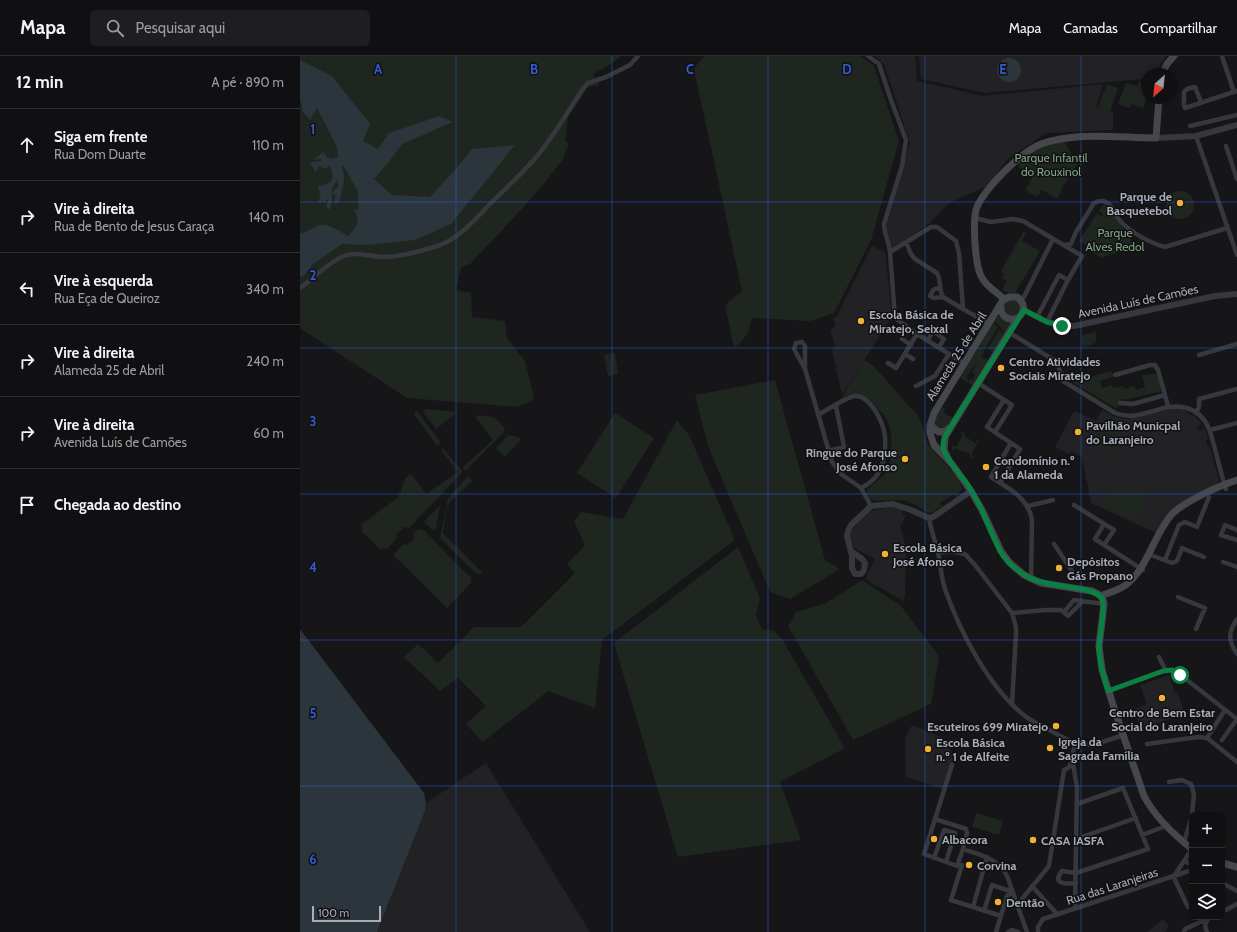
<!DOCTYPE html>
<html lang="pt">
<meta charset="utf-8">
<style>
body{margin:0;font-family:Cabin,sans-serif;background:#1e1e20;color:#f1f3f6}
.controls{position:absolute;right:12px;bottom:12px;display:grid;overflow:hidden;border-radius:6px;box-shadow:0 2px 6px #0003}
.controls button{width:36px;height:36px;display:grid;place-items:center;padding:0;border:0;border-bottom:1px solid #303032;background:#101012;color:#f1f3f6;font:20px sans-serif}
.compass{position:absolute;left:841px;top:12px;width:36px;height:36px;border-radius:50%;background:#101012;box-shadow:0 2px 6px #0003;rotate:207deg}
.scale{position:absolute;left:12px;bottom:10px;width:69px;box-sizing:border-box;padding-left:4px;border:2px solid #a8adb8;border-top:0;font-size:11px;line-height:14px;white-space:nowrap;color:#a8adb8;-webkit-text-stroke:3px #111113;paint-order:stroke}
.stop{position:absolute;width:12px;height:12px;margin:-9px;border:3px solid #0b8043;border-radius:50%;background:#fff}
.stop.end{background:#0b8043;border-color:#fff;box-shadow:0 1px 4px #0008}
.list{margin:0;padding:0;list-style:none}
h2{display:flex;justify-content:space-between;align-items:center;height:52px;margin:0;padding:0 16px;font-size:17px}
h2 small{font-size:13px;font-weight:400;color:#9c9d9f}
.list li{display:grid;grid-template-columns:26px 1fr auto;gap:12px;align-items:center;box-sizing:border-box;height:72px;padding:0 16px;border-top:1px solid #303032}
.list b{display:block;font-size:15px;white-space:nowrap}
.list p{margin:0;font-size:13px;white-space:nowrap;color:#9c9d9f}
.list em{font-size:13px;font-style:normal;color:#9c9d9f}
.icon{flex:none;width:22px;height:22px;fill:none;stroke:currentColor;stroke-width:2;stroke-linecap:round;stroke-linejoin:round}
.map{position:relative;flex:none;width:937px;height:876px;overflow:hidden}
header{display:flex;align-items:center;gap:24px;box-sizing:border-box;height:56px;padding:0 20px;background:#101012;border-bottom:1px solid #303032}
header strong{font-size:19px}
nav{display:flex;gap:22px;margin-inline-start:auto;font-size:14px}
.search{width:280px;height:36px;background:#1e1e20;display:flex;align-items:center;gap:10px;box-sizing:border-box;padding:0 14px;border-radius:6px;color:#9c9d9f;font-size:15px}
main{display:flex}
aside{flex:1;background:#101012}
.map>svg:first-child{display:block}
.built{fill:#222225}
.green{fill:#1e261f}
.water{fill:#2c353c}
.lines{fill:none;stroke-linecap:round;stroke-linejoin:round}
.minor{stroke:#37383d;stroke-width:4.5}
.tertiary{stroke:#37383d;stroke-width:6}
.secondary{stroke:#45474d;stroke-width:7}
.route{stroke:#0b8043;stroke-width:5}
.grid{fill:none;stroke:#325cd3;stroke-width:1;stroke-opacity:0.55}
.poi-dot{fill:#f2b134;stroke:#111113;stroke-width:1.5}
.labels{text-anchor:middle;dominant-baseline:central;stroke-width:3;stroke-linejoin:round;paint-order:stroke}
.park-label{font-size:12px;fill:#7fa381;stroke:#111113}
.poi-label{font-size:12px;font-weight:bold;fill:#a8adb8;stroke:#111113;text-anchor:start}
.street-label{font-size:12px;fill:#a8adb8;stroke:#111113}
.grid-label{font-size:13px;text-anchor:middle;font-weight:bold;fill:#325cd3;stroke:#111113;stroke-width:3;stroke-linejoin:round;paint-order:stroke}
</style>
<header>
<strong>Mapa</strong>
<div class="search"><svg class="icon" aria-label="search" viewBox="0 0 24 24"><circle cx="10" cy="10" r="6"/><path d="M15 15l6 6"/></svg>Pesquisar aqui</div>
<nav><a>Mapa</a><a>Camadas</a><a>Compartilhar</a></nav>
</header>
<main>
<aside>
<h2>12 min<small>A pé · 890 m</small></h2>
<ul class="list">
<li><svg class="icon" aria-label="ahead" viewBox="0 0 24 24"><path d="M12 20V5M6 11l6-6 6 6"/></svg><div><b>Siga em frente</b><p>Rua Dom Duarte</p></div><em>110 m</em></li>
<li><svg class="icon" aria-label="right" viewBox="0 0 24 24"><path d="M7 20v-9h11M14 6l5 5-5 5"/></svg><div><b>Vire à direita</b><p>Rua de Bento de Jesus Caraça</p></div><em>140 m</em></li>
<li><svg class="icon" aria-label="left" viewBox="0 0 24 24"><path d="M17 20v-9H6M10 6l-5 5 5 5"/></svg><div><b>Vire à esquerda</b><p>Rua Eça de Queiroz</p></div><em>340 m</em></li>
<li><svg class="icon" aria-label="right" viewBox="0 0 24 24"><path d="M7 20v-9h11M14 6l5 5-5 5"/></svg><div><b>Vire à direita</b><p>Alameda 25 de Abril</p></div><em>240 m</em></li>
<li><svg class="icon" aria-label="right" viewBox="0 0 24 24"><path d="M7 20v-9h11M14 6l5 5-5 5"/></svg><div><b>Vire à direita</b><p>Avenida Luís de Camões</p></div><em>60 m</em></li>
<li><svg class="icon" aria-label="arrive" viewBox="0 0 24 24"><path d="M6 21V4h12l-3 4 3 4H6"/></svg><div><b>Chegada ao destino</b></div></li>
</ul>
</aside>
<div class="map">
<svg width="937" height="876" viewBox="0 0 937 876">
<rect width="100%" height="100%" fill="#161618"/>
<path class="built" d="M575,0H615L617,25L683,40L803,28L796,51L813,56V74L746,77L707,104L687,130L649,147L631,166L593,193L586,182L585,170L610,87L584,8Z
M619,0H866V1L853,18H847V21L843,23L684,37L621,23Z
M572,190L585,196L592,260L542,339L532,294L535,289L530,274L536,270L533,262L537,260Z
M871,353L883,354L895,361L901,366V368L897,371L900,375L905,373L906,375L908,383L906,385L908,391H910L919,424L916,429L883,445L874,452L856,477L791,447L782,401L772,395L769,398L755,391L774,355L796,365L802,354L813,360L827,363Z
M593,451L603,453L602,459L606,460L600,470L606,491L605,540L603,545L565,523L575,503L554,492L548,478L565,459L571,455Z
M869,619L875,637L877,636L885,658L841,673L834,653L847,648L840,629Z
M612,669L643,682L656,703L643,733L606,721L605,682Z
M186,707L290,876H77L125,755L126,747Z
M863,863L869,870L864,876H847Z"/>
<path class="green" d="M0,0H321L311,8L293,18L299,29L288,31L268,61L265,84L269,88L264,98L265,100C237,139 203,173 170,208L161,212L156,234L171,237L172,261L205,265L207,282L225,305L234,342C228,347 223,349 215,351L107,342L0,272Z
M404,0H560L574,10L599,85L571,184L534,257L510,265L452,262C449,277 446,282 434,292L425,249L442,235L394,13Z
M839,25L847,28V40L843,52L831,48L829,52L818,48L826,27L837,30Z
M807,28L818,32L810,55L798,51Z
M763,83L771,98L779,105L762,132L758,143L742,134L737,141L725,134L733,120L720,112L718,108C727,92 747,88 763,83Z
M866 149a14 14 0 1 1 28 0a14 14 0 1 1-28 0Z
M804,147L812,155L824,174L829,178L833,191L801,202L792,196L793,194L779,185L797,157L808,164L799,155Z
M722,175L726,177L722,185L740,195L715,237H708L702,234L707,225L702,222L704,217L701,215L722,178Z
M710,244C718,244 719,246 722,253L714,261L706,258L704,250L706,246Z
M698,260L712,267L706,280L700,270L694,265Z
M693,266L698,271L685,293L679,289Z
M699,273L705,281L694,297L688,293Z
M796,276V286L793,288L783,291L781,282L783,279Z
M679,290L685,294L681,301L690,305L674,330L668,327L670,323L672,324L675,319L672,316L679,304L666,321L669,324L667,326L659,321Z
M315,297L318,318L308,320L304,299Z
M564,304L571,308L579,316L618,360L621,366L628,388L659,423L662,433L656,441L653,439L640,447L642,450L633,456L628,457L624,455L618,450L607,445L598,444L576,445L572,444L567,440V434L590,413C589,389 597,380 583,357H581C569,342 563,333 542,341Z
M811,315L813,321L800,325L802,332L812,329L813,332L823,330L824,333L834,330L836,334L845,331L842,319L857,318L861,335L829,343H822L817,353L772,326Z
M475,324L525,504L540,513L490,543L470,536L408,390L395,339Z
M640,350L645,353L643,356L653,362L647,371L640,374L632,366Z
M125,353L158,356L136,373L123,356Z
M115,355H117L141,387L137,390L114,358Z
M315,357L354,382L316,442L277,417Z
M177,359L194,361L205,373L204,376L165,415L163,413L164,410L193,384L176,362Z
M377,364L389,379L435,484L302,584L295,652L248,635L183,686L166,668L186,650L158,622L140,635L104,601L118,588L138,607L174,571H221L275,517L267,508L285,489L274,465L281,456L323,463Z
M806,365L817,371L806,395L795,389Z
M662,375L664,377L665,380L676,388L677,384L681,388L678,386L671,399L674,401H670V398L655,392L654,395L652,394V390L656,391L663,379L660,377Z
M208,379L218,381L221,383L205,401L196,392Z
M143,392L163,416L109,472L104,471L96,479L97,482L88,492L80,493L62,476V468L97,442L101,435L105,422L111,418L126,438L158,416L141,394Z
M168,420L172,425L149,447L147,451L143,477L183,517L181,518L175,517L140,482L148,442Z
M814,427L848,443L837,465L804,448Z
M827,428L859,444L858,447L825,431Z
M140,449L136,473L134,475L124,466Z
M120,473L125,475L171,522V527L147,552L93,499L103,488L107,489L115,482L113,478L116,474Z
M438,491L460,542L456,560L462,573L474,575L482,583L545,692L480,726L501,784L378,801L314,587Z
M562,524L600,549L639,600L631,648L553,684L488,570L496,556L526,547Z
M676,757L703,765L699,779L672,771Z"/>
<path class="water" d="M697 14a12 12 0 1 1 24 0a12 12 0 1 1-24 0Z
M0,4L32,20L70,68L63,85L78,93L89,77L139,60L153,66L102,88L88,107L74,123L92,139L130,141L153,116L172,93L215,89L151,168L115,184L66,189L42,188L13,208L3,221L0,220V177C9,176 14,170 21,169C30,168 41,176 48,180C57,171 61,166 54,154L59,153L57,134L44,110L41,112C48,120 41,135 40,145L35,149V138H33L32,136L38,131V123L32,132V147L29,154L26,150L28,145L27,143L25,146H23L22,143L21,146H18L21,138H20L18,130C33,128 36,122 29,109L27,113L18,110L16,117L10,106L21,105V103L14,104L23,96L27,101L33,103L38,101L37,91L17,52L10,64L3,56L0,41Z
M0,573L124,737L126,747L125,755L77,876H0Z"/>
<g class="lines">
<path class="minor" d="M568,0L579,8L591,44L606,84L602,110L584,168C584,178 589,186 590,196
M922,0L934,36
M901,46L895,31L887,33L884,36V49L885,52L937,35
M890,70L937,59
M896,80L937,199
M926,90L937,123
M675,162L691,166L713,163L723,165L782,200L768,224
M606,186L611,198L615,203L637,217L639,222L641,236L643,241L663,253
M765,189L771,188L776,176L794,147C798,145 802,144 806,146C814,149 815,160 821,166C832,177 850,187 865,191L927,172
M640,231L633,234L630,240L634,242L643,241
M0,232C13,223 30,205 44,200C56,195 71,201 83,201C102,201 122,195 140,189C159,182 175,164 189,149C205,133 223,117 238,99C254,79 268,56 282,34L288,27L306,21L330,9L338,0
M719,243L724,241L753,183
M737,261L759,219L768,224L747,266
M710,277L757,306L763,325L815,357C831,363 841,358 857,354C878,347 900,350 909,373C912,381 914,389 916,397C919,409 922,421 926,433
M602,283L611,289
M628,284L633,275L644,283L639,291
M605,298L613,303
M899,299L937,288
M588,307L596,312L617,278
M665,308L617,278L595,262L590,196L631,171H637L656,185L659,197L663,253L690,268
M505,313V290L502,286L496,287L494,293L505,313L532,406L541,418L561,432L571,450
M815,319L850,309H855L858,314L868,350
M678,327L712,349L695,376
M616,330L635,320L649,298
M820,347L833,348L865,339
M896,357L899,351V343L937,333
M518,359C527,354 545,342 554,340C570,338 584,367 585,381C586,392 584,410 577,419C573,425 567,429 561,432
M910,374L937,367
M711,387L691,421C709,433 728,441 732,464L731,523
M528,395L544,391L536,350
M700,427L720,393L687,371L704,344
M774,449L814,474L804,489
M728,450L753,444
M629,462C631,474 635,485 638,497C641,509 641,522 645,533C660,576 689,632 725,660C732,666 741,669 749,674C761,680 772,688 785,689C799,689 811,683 823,679
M804,468L795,483L843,514
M937,474L925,469L921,479L937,484
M754,488L772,515
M638,497L651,495L665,498L675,509L712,557L716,571V578L712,648
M848,498L872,507L877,505L882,492L904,501
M865,504L879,469L885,466L897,471L909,441
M923,506L937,511
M878,541L905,552L896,573
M764,556L774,544L804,548
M712,557L745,554H761L768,560L783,545
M937,563C928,576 928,585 937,598
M859,601L866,615
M808,635L863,615L872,614L878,617L937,663
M907,682L937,706
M922,684L937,663
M775,687L772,702L777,731L775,852
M847,688L898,681L907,682L925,654
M652,709L635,763L666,773L667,777L663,793C680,799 698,802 707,820L727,876
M869,726L882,724L891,728L894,738L892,759
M635,763L624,798L657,810L663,793
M842,779L866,770
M776,783L836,762
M884,786L892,760
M687,801L673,851L701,860L707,840L713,836
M634,802L644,774L655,777L646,806
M885,805L892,809
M662,809L651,844L673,851
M873,820L888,851
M874,820L892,793
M776,827C767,828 751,829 762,815L776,817L848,793L823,732L777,748
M922,827L937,835
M732,830L757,858
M722,843L749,810L764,714L768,712L772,706
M684,855L692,829L713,836
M922,856L937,848
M696,876L701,860
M708,876L712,874L718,876
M738,876V871L743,863L892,814
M884,876L885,873L909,862
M907,876C905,871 904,868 908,863"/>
<path class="tertiary" d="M856,82L896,80L937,69
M724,254C740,263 755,271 774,270L915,240L937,238
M551,495L562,503L565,507L564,514L561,518H555L552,512V500L547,480L548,475L551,469L571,450L593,448L611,454L629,462L633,461L671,435"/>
<path class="secondary" d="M862,18L867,8L874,0
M704,243C697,236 686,231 681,220C675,208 672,163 677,151C686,131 721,96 741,88C776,75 820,82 856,82L859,42
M701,250C700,260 709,266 718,262
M631,367L633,372L639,376L646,375L649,372
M649,404L644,394L645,381L718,262C726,255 725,247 717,241H709L703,244L634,357L630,370V377L634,389L652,408L671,435L682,454L701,495L709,506L724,519L741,527L792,535C799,538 803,541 804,548L799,590L802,614L816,658L844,740C855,761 873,778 892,793
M801,540C810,536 821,534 828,527C847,512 855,477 872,458C884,446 920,429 937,424
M922,807L937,811"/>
</g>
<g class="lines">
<path class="route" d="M762,270L747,266L724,254L650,372C646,379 641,386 644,395C648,404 655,412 661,420C667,427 672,435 676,443C687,461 692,484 704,501C711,510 720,517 730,522C749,532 791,529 802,542C806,553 799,579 799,592C799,607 804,621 808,635L863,615L872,614L880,619"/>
</g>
<path class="grid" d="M156,0V876M312,0V876M468,0V876M625,0V876M781,0V876M0,146H937M0,292H937M0,438H937M0,584H937M0,730H937"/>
<g class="poi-dot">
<circle cx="880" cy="147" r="4"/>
<circle cx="561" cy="265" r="4"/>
<circle cx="701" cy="312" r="4"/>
<circle cx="778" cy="376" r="4"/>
<circle cx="605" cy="403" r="4"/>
<circle cx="686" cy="411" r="4"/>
<circle cx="585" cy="498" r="4"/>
<circle cx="759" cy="512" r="4"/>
<circle cx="862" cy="642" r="4"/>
<circle cx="756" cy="670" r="4"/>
<circle cx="750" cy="692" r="4"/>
<circle cx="628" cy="693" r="4"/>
<circle cx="634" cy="783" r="4"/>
<circle cx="733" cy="784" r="4"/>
<circle cx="669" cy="809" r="4"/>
<circle cx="698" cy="846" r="4"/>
</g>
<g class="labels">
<g class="park-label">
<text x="751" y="101">Parque Infantil<tspan x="751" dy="14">do Rouxinol</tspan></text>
<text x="815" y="176">Parque<tspan x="815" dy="14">Alves Redol</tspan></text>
</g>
<g class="poi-label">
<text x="872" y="140" text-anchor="end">Parque de<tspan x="872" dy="14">Basquetebol</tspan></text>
<text x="569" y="258">Escola Básica de<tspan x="569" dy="14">Miratejo, Seixal</tspan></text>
<text x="709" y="305">Centro Atividades<tspan x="709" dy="14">Sociais Miratejo</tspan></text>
<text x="786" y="369">Pavilhão Municpal<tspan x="786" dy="14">do Laranjeiro</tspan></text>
<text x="597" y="396" text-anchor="end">Ringue do Parque<tspan x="597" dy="14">José Afonso</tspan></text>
<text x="694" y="404">Condomínio n.º<tspan x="694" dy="14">1 da Alameda</tspan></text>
<text x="593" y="491">Escola Básica<tspan x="593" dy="14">José Afonso</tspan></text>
<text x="767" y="505">Depósitos<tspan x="767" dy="14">Gás Propano</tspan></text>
<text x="862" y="656" text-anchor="middle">Centro de Bem Estar<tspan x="862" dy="14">Social do Laranjeiro</tspan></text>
<text x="748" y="670" text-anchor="end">Escuteiros 699 Miratejo</text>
<text x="758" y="685">Igreja da<tspan x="758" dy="14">Sagrada Família</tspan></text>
<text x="636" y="686">Escola Básica<tspan x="636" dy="14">n.º 1 de Alfeite</tspan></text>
<text x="642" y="783">Albacora</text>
<text x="741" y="784">CASA IASFA</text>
<text x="677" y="809">Corvina</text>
<text x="706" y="846">Dentão</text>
</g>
<g class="street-label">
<text transform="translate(838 245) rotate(-12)">Avenida Luís de Camões</text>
<text transform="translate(656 300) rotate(-58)">Alameda 25 de Abril</text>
<text transform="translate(812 830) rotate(-18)">Rua das Laranjeiras</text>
</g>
</g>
<g class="grid-label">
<text x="78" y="18">A</text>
<text x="234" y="18">B</text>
<text x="390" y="18">C</text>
<text x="547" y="18">D</text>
<text x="703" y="18">E</text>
<text x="13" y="78">1</text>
<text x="13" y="224">2</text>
<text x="13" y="370">3</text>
<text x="13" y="516">4</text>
<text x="13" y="662">5</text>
<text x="13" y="808">6</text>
</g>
</svg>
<div class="controls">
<button>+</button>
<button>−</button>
<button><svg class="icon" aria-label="layers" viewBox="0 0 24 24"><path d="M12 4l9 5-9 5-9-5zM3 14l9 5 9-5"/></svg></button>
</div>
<svg class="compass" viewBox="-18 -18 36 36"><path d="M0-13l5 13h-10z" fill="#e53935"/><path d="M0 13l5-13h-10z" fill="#9c9d9f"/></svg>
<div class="scale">100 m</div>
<div class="stop" style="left:880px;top:619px"></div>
<div class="stop end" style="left:762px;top:270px"></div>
</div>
</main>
